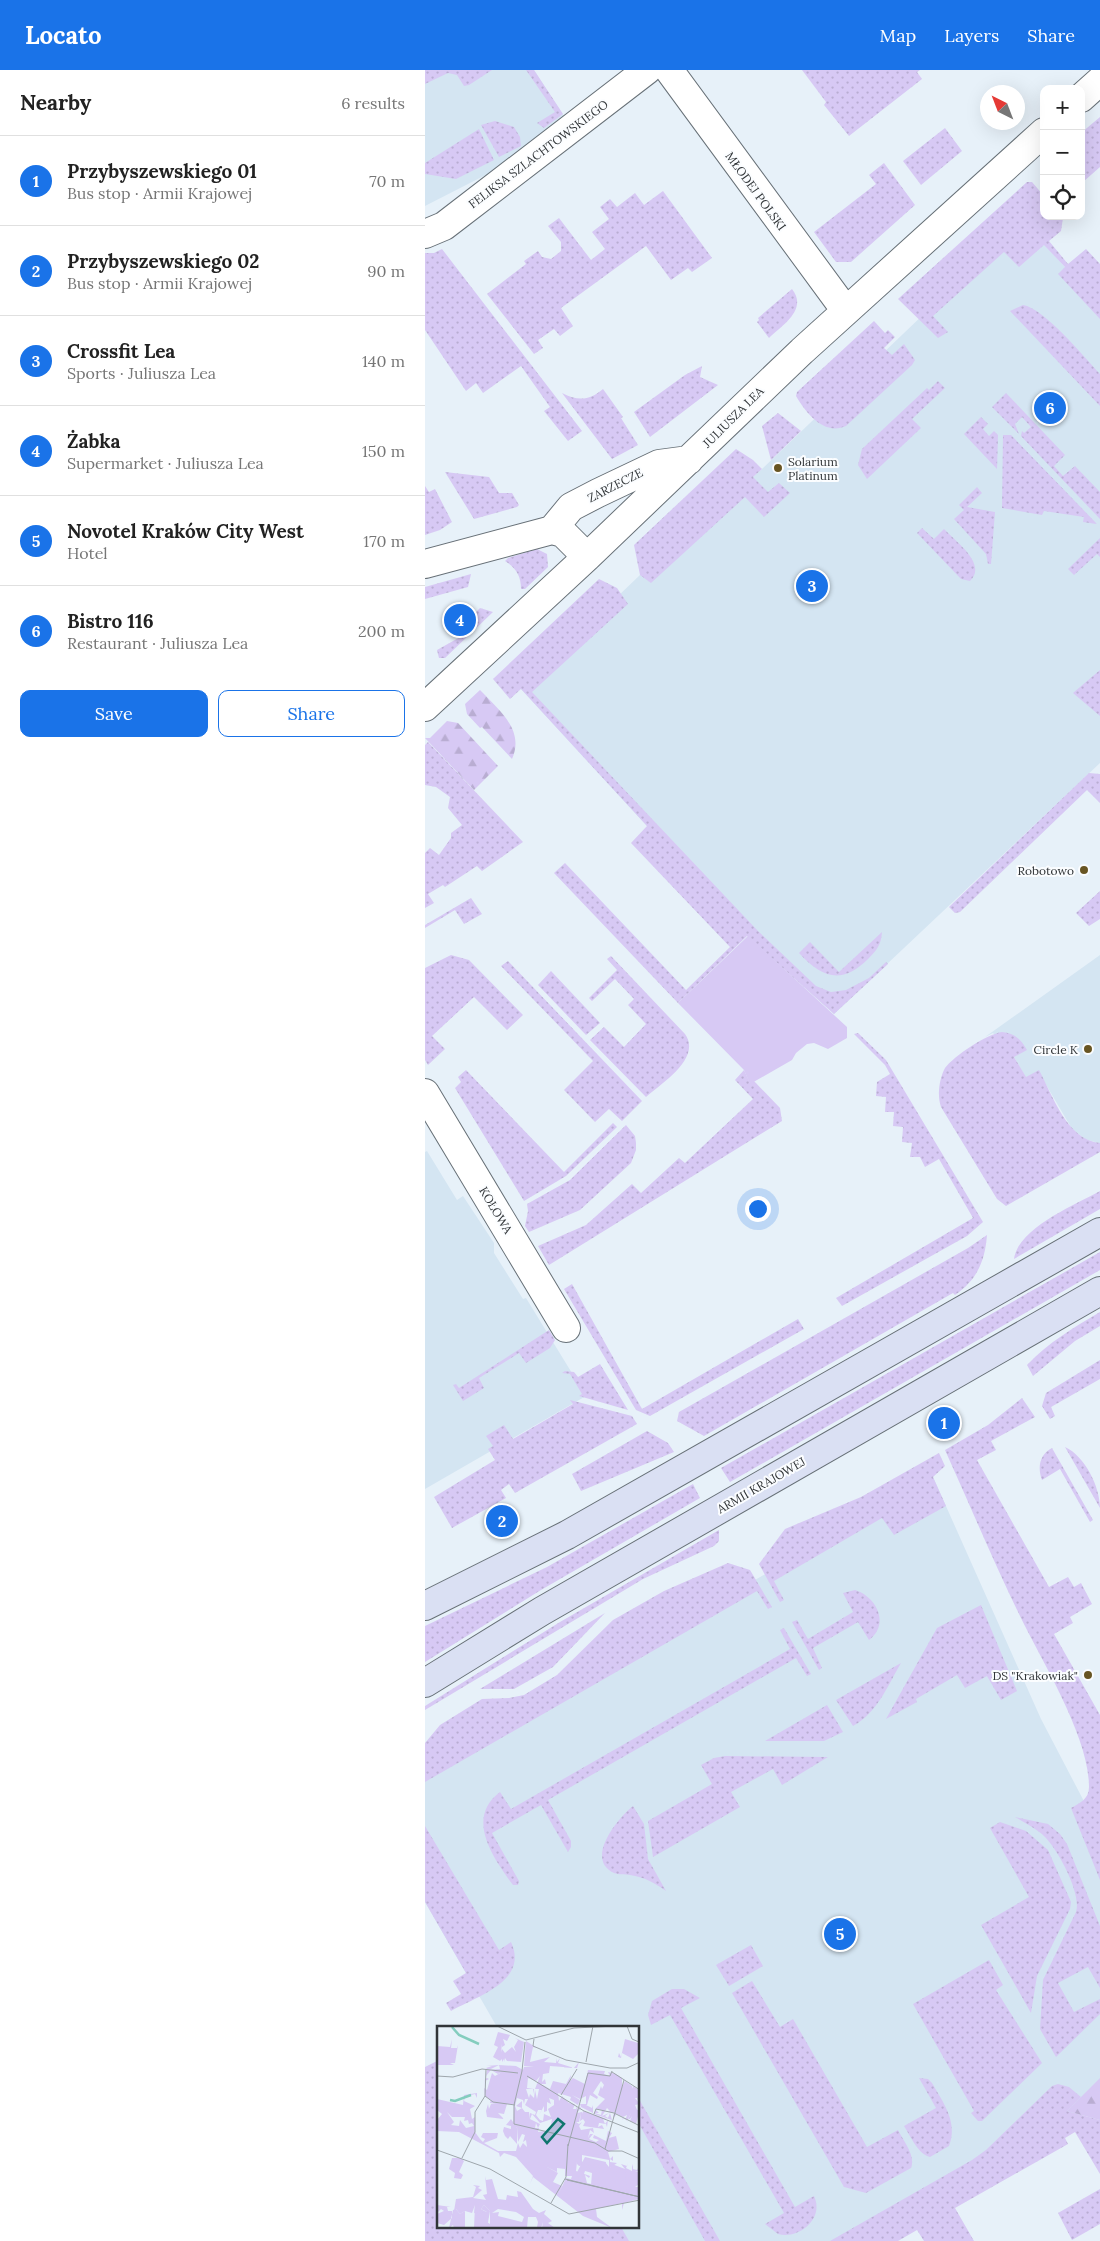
<!DOCTYPE html>
<meta charset="utf-8">
<style>
body{margin:0;font-family:Lora,serif;background:#f2f2f2;color:#222}
.controls{position:absolute;right:15px;top:15px;display:grid;overflow:hidden;border-radius:10px;box-shadow:0 5px 20px #0002}
.controls button{width:45px;height:45px;display:grid;place-items:center;padding:0;border:0;border-bottom:1px solid #e0e0e0;background:#fff;color:#222;font:25px sans-serif}
.compass{position:absolute;left:555px;top:15px;width:45px;height:45px;border-radius:50%;background:#fff;box-shadow:0 5px 20px #0002;rotate:318deg}
.you{position:absolute;left:332px;top:1138px;width:18px;height:18px;margin:-12px;border:4px solid #fff;border-radius:50%;background:#1a73e8;box-shadow:0 0 0 8px #1a73e833}
.badge{display:grid;place-items:center;width:32px;height:32px;border-radius:50%;background:#1a73e8;color:#fff;font-size:16px;font-weight:700}
.pin{position:absolute;translate:-50% -50%;border:2px solid #fff;box-shadow:0 1px 5px #0006}
.list{margin:0;padding:0;list-style:none}
h2{display:flex;justify-content:space-between;align-items:center;height:65px;margin:0;padding:0 20px;font-size:21px}
h2 small{font-size:16px;font-weight:400;color:#767676}
.list li{display:grid;grid-template-columns:32px 1fr auto;gap:15px;align-items:center;box-sizing:border-box;height:90px;padding:0 20px;border-top:1px solid #e0e0e0}
.list b{display:block;font-size:19px;white-space:nowrap}
.list p{margin:0;font-size:16px;white-space:nowrap;color:#767676}
.list em{font-size:16px;font-style:normal;color:#767676}
.actions{display:flex;gap:10px;padding:15px 20px}
.actions a{flex:1;padding:11px 0;border:1px solid #1a73e8;border-radius:10px;text-align:center;font-size:18px;color:#1a73e8}
.actions .main{background:#1a73e8;color:#fff}
.icon{flex:none;width:28px;height:28px;fill:none;stroke:currentColor;stroke-width:2;stroke-linecap:round;stroke-linejoin:round}
.map{position:relative;flex:none;width:675px;height:2171px;overflow:hidden}
header{display:flex;align-items:center;gap:30px;box-sizing:border-box;height:70px;padding:0 25px;background:#1a73e8;color:#fff}
header strong{font-size:24px}
nav{display:flex;gap:28px;margin-inline-start:auto;font-size:18px}
main{display:flex}
aside{flex:1;background:#fff}
.map>svg:first-child{display:block}
.built{fill:#d4e5f2}
.grass{fill:url(#grass-dots)}
.forest{fill:url(#forest-firs)}
.park{fill:#d7c9f4}
.lines{fill:none;stroke-linecap:round;stroke-linejoin:round}
.minor-casing{stroke:#677077;stroke-width:30}
.secondary-casing{stroke:#677077;stroke-width:30}
.minor{stroke:#fff;stroke-width:28}
.secondary{stroke:#dae0f3;stroke-width:28}
.poi-dot{fill:#685523;stroke:#fbfdff;stroke-width:2}
.labels{text-anchor:middle;dominant-baseline:central;stroke-width:4;stroke-linejoin:round;paint-order:stroke}
.street-label{font-size:12px;fill:#313538;stroke:#fbfdff}
.poi-label{font-size:12px;fill:#313538;stroke:#fbfdff;text-anchor:end}
.inset-river{fill:none;stroke:#84cdbe;stroke-width:2.5}
.inset-road{fill:none;stroke:#9ea6ac;stroke-width:1}
.view{fill:#0f766e;fill-opacity:0.15;stroke:#0f766e;stroke-width:2.5}
.inset-edge{fill:none;stroke:#313538;stroke-width:2.5}
</style>
<header>
<strong>Locato</strong>
<nav><a>Map</a><a>Layers</a><a>Share</a></nav>
</header>
<main>
<aside>
<h2>Nearby<small>6 results</small></h2>
<ul class="list">
<li><span class="badge">1</span><div><b>Przybyszewskiego 01</b><p>Bus stop · Armii Krajowej</p></div><em>70 m</em></li>
<li><span class="badge">2</span><div><b>Przybyszewskiego 02</b><p>Bus stop · Armii Krajowej</p></div><em>90 m</em></li>
<li><span class="badge">3</span><div><b>Crossfit Lea</b><p>Sports · Juliusza Lea</p></div><em>140 m</em></li>
<li><span class="badge">4</span><div><b>Żabka</b><p>Supermarket · Juliusza Lea</p></div><em>150 m</em></li>
<li><span class="badge">5</span><div><b>Novotel Kraków City West</b><p>Hotel</p></div><em>170 m</em></li>
<li><span class="badge">6</span><div><b>Bistro 116</b><p>Restaurant · Juliusza Lea</p></div><em>200 m</em></li>
</ul>
<div class="actions"><a class="main">Save</a><a>Share</a></div>
</aside>
<div class="map">
<svg width="675" height="2171" viewBox="0 0 675 2171">
<defs>
<pattern id="grass-dots" width="8" height="8" patternUnits="userSpaceOnUse" patternTransform="scale(1.25)"><rect width="8" height="8" fill="#d7c9f4"/><path d="M2 2h.1M6 6h.1" fill="none" stroke="#b9add2" stroke-width="1.8" stroke-linecap="round"/></pattern>
<pattern id="forest-firs" width="22" height="20" patternUnits="userSpaceOnUse" patternTransform="scale(1.25)"><rect width="22" height="20" fill="#d7c9f4"/><path d="M5 1l3.5 6h-7zM16 11l3.5 6h-7z" fill="#b9add2"/></pattern>
</defs>
<rect width="100%" height="100%" fill="#e7f1f9"/>
<path class="built" d="M0,0H109L142,51L94,88L0,136Z
M594,147L675,235V693L409,944L323,866L96,619L215,505L337,399L502,241Z
M675,885V1073H673L660,1069L647,1059L613,1001L601,1008L589,987L568,963L560,967Z
M2,1081L32,1130L38,1126L69,1173V1183L98,1229L101,1228L161,1326L0,1419V1082Z
M508,1407L616,1649L675,1762V2050L650,2043L433,2171H193L186,2157H214V1957H72L0,1832V1701Z"/>
<path class="grass" d="M0,0H67L44,15L39,16L32,5L23,3L0,14Z
M101,0H109L138,44L119,58L112,53L130,42Z
M377,0H495L492,2L497,9L424,66L399,35L401,32Z
M675,47V97L658,112L656,63Z
M70,51L89,57L95,67L96,76L74,87L56,55Z
M520,58L537,81L496,115L478,91Z
M54,59L69,90L31,109L0,104V93Z
M459,93L490,135L426,192H411L389,162L451,114L444,105Z
M602,112H607L619,126V146L638,148L636,161L624,171L643,194L661,179L675,194V249L633,204L640,197L619,175L594,197L579,182L508,246L523,262L513,268L473,229Z
M238,121L287,188L267,202L263,198L246,210L221,176L136,238L148,256L135,266L129,259L113,270L118,278L109,284L62,224L101,194L99,191L113,181L117,187L126,189L136,181V172L123,156L134,148L166,190L180,179L167,162L184,149L175,137L185,129L192,137L210,123L219,135Z
M17,179L157,361L143,371L119,341L125,337L96,296L58,323L51,313L41,321L0,260V183H9Z
M367,219C383,239 358,255 344,268L332,252L334,250L333,248Z
M598,235C619,238 659,287 675,304V336L585,241Z
M449,251L460,263L463,260L470,267L459,278L467,285L479,274L490,290L487,295L421,356C399,366 381,343 371,326L372,322Z
M277,296L275,307L293,315L225,367L209,342L260,305Z
M513,311L520,318L487,349L496,358L442,409L433,395L437,379L502,318L504,320Z
M178,319L198,347L196,348L213,375L187,389L137,323C153,331 164,331 178,319Z
M581,323L640,385L629,396L638,406L650,396L675,422V449L596,366L597,361L599,363L606,357L597,347L590,354L594,364L567,337Z
M353,343L376,361L346,390L337,356Z
M556,347L563,354L558,359L564,366L569,361L573,365L572,399L539,364Z
M578,365H586L672,454L658,452L659,447L619,441L617,445L577,438Z
M311,379L328,390L337,399L328,407L343,422L354,413L365,423L339,447L320,427L226,513L215,505L209,475Z
M20,402L64,407L74,423H87L94,435L92,437L49,449Z
M0,416L4,422L10,419L27,452L15,460L0,465Z
M552,417L557,423L542,437L570,442L566,494H563L561,484L529,449L539,440L534,435Z
M497,458L509,469L519,459C530,471 563,494 545,511L536,509L492,463Z
M675,468V487L672,484L649,505L643,499Z
M112,479L122,484L123,497L100,519H96C96,506 91,498 80,491L83,488Z
M46,504L43,517L0,529V517Z
M174,509L192,518L203,534L107,622L333,861L391,916L406,922L421,920L444,908L461,892L463,894L409,944L322,866L253,933L129,803L140,793L261,920L305,877L206,773L222,756L96,619L85,629L68,609Z
M55,538L68,542L20,588H14L12,580L37,566L48,545Z
M675,600V646L648,623Z
M3,672L98,772L57,801L52,796L20,817L18,815L3,824L9,833L0,838V783L5,778L14,785L26,768V763L37,755L23,738L25,727L11,717L0,715V675Z
M664,703L675,704V733L662,720L535,842L530,843L524,837Z
M675,821V849L664,856L651,843Z
M46,828L57,844L39,854L30,840L0,858V855Z
M457,862C456,875 452,880 443,889C417,915 397,908 374,883L385,872L414,902Z
M26,885L44,890L98,945L82,960L49,927L7,966L20,979L3,995L0,990V898Z
M186,886L260,964C277,988 237,1013 221,1027L165,970L179,957L199,977L221,954L203,935L209,929L190,909L167,931L164,928L192,900L182,889Z
M83,891L217,1031L197,1051L184,1039L170,1052L139,1020L168,991L76,896Z
M126,901L175,953L161,965L113,915Z
M577,962C589,963 596,969 602,980L589,987L601,1007L614,1000C628,1026 642,1070 675,1073V1082L581,1136L572,1129L516,1037C512,1026 514,1009 520,998C529,986 562,964 577,962Z
M433,963L461,990L558,1152L542,1166L417,1236L411,1228L548,1148L514,1089L500,1097L495,1087H485L487,1073L477,1072L478,1057L468,1056L469,1042H460L461,1027L451,1026L452,1012L465,1004L460,995L429,964Z
M41,1000L139,1102L188,1053L192,1057L141,1106L99,1131L30,1018L36,1012L33,1007Z
M319,1000L325,1013L329,1011L355,1038L357,1051L124,1195L113,1176L161,1155L207,1114L216,1123L254,1088L260,1093L328,1029L310,1010Z
M201,1055L210,1066L211,1073V1080L206,1093L155,1140L104,1162L100,1156L103,1141L102,1134L145,1110Z
M675,1121V1139L589,1189C593,1158 650,1135 675,1121Z
M562,1165C560,1191 552,1210 530,1225L528,1223L279,1366L252,1351L254,1342L543,1178Z
M675,1182V1200L305,1412L296,1398Z
M147,1214L217,1339L373,1249L379,1259L225,1346L211,1340L139,1219Z
M675,1242V1256L650,1271L608,1306L602,1295C624,1272 648,1258 675,1242Z
M124,1260L130,1270L125,1278L101,1293L94,1283L54,1308L59,1318L38,1331L28,1315L31,1314L34,1318Z
M675,1290V1309L626,1337L630,1346L625,1349L617,1336L621,1323Z
M175,1294L203,1340L154,1326L157,1324L145,1304L137,1303L140,1301L149,1302L153,1307Z
M597,1328L610,1347L566,1371L571,1380L552,1390L624,1517L643,1507L649,1517L656,1513L667,1534L645,1547L648,1553L629,1564L675,1645V1810L646,1738C655,1733 664,1729 664,1717C664,1666 617,1592 595,1546C568,1491 545,1435 520,1380L563,1355Z
M145,1330L207,1346L212,1354L90,1423L84,1414L76,1420L81,1428L27,1458L9,1427L70,1390L63,1379L68,1376L61,1366L79,1355L88,1369L148,1334Z
M222,1361L243,1373L249,1382L156,1421L147,1404Z
M640,1377C660,1386 675,1417 675,1438Z
M627,1378L668,1450L665,1452L635,1399L617,1410C612,1397 615,1384 627,1378Z
M514,1383L520,1396L508,1407L521,1436L469,1465L457,1448L349,1511L359,1530L355,1532L334,1494L360,1459L436,1427Z
M268,1414L275,1428L116,1520L0,1592V1556L122,1497Z
M294,1460V1471L289,1476L218,1509L0,1640V1636L135,1552Z
M303,1493L325,1500L347,1537L343,1539L332,1521L0,1712V1673L15,1655L57,1629L84,1628L99,1625L132,1605L188,1550L239,1521Z
M430,1520C452,1527 465,1554 444,1570L433,1552L388,1578L397,1598L394,1600L367,1552L372,1550L383,1569L428,1542L418,1523Z
M556,1535L592,1621L576,1630L562,1606L540,1618L532,1605L491,1629L492,1632L461,1649L512,1558Z
M180,1543L128,1597L89,1619H55Z
M359,1558L386,1604L382,1606L371,1588L123,1730L146,1771V1777L143,1782L116,1735L67,1763L94,1811L93,1815H88C68,1788 40,1748 75,1722L86,1739L365,1579L355,1560Z
M476,1593C462,1617 452,1643 428,1656L411,1630Z
M402,1635L418,1662L399,1671H340Z
M300,1686L403,1687L357,1715L348,1699L306,1722L315,1737L228,1787L223,1751L287,1714L276,1695L289,1688Z
M208,1736L219,1754L223,1789L241,1821C230,1813 219,1807 205,1805C200,1804 194,1805 189,1803C159,1789 193,1748 208,1736Z
M590,1747L623,1754L635,1764L642,1774L675,1856V1918L663,1897L633,1913L649,1942L675,1929V1944L631,1987L615,1959L618,1910L651,1842C657,1824 633,1780 620,1767C612,1759 600,1753 590,1747Z
M575,1752L601,1761L623,1780L646,1832L645,1839L612,1906L606,1943L556,1855L604,1827L565,1758Z
M0,1756L74,1880L86,1872C104,1911 53,1926 26,1941L21,1933L36,1924L28,1911L41,1903L0,1832Z
M326,1875L338,1896L304,1916L291,1895Z
M564,1890L578,1915L571,1920L617,1993L557,2051H553L546,2043L549,2041L488,1934Z
M327,1911L355,1957L368,1949L442,2077L473,2060C479,2072 491,2086 486,2098L441,2123L419,2117L307,1923Z
M247,1919H259L275,1928L256,1938L370,2137L389,2126C400,2149 373,2170 353,2164L340,2154L359,2143L245,1945L226,1955L223,1945L227,1931Z
M14,1990V2157H196L204,2171H0V1997Z
M494,2008L503,2009L507,2013C519,2034 533,2052 524,2076L505,2087C493,2084 486,2067 479,2056L511,2038Z
M633,2014L644,2017L656,2027L642,2041L675,2050V2104L650,2062L640,2068L643,2074L530,2138L549,2171H499L492,2160L473,2171H405L547,2090L561,2080L627,2016Z
M214,2029L295,2171H280L214,2054Z
M675,2119V2154L647,2170L633,2143Z"/>
<path class="forest" d="M55,620C74,640 100,660 87,689L57,657L55,658L42,644L40,634Z
M22,651L33,653L73,696L49,720L0,668H5Z
M675,2008V2050L642,2041Z"/>
<path class="park" d="M323,866L422,957V968L403,979L389,973L382,974L371,983L367,990L325,1014L319,1000L253,933Z"/>
<g class="lines">
<defs>
<path id="minor" d="M244,0L421,241
M656,28L675,11
M0,164L19,156L222,0
M127,460L146,437L173,423L234,394L264,390
M0,494L127,460L138,463L162,487
M0,637L162,487L377,281L619,62
M0,1023L141,1258"/>
<path id="secondary" d="M0,1536L142,1465L675,1162
M0,1613L117,1541L675,1221"/>
</defs>
<use href="#minor" class="minor-casing"/>
<use href="#secondary" class="secondary-casing"/>
<use href="#minor" class="minor"/>
<use href="#secondary" class="secondary"/>
</g>
<g class="poi-dot">
<circle cx="353" cy="398" r="5"/>
<circle cx="659" cy="800" r="5"/>
<circle cx="663" cy="979" r="5"/>
<circle cx="663" cy="1605" r="5"/>
</g>
<g class="labels">
<g class="street-label">
<text transform="translate(113 84) rotate(-37)">FELIKSA SZLACHTOWSKIEGO</text>
<text transform="translate(331 121) rotate(54)">MŁODEJ POLSKI</text>
<text transform="translate(308 347) rotate(-45)">JULIUSZA LEA</text>
<text transform="translate(190 415) rotate(-27)">ZARZECZE</text>
<text transform="translate(71 1140) rotate(59)">KOŁOWA</text>
<text transform="translate(336 1415) rotate(-30)">ARMII KRAJOWEJ</text>
</g>
<g class="poi-label">
<text x="363" y="391" text-anchor="start">Solarium<tspan x="363" dy="14">Platinum</tspan></text>
<text x="649" y="800">Robotowo</text>
<text x="653" y="979">Circle K</text>
<text x="653" y="1605">DS "Krakowiak"</text>
</g>
</g>
<g transform="translate(12 1956)">
<rect width="202" height="202" fill="#e7f1f9"/>
<path d="M61,6L73,9L70,15L66,13L68,19L65,21V18L64,26L65,23L68,27L75,21L79,26L77,21L81,14L78,12L87,16L84,36L70,35L68,32L67,36V33L65,36V33L63,35L56,31L61,21L57,19ZM0,11V20L13,21L15,13L14,22H20L21,19L18,37H13L17,39H0ZM188,13L201,17L202,27L196,33L185,27L184,32L181,31L182,27L184,31ZM89,15L100,22L96,21L93,36L113,31L107,36L119,37L120,32V36L123,32L121,37L137,42L142,36L140,42L113,40L112,47L106,48L105,56L108,53L109,58H104L113,63L116,55L129,58L134,49L133,55L136,52L148,58L151,44L168,45L167,48L173,50L171,46L179,48L185,52V61L188,55L195,60V63L196,60L202,64V78L200,72H198L203,78L198,79L200,84L203,83L199,98L193,95L195,90L193,93H191L194,87L191,94L188,92L191,96L187,92L185,94L186,92H189L190,89L186,91L178,87L179,89L176,92L177,85L176,87L169,85H173L170,82L165,90L172,87L168,90L171,92L173,87L175,94L157,88V87L159,84L162,87H158L164,89L165,84L158,83L168,73L161,69L164,60L165,63L167,59L164,55L156,67L161,71L160,73L153,69L150,79H149L155,82L156,79V87L144,81L143,78H149V70L143,73L135,69L143,74L141,79L133,74L134,71L121,67L122,75L125,70L132,77L138,78L136,83H139V78L140,84L142,80L144,82L140,87L145,86V88L146,85L170,93H166L168,98L171,94L170,101L169,98H168L163,97H162L161,101L165,99L167,103L146,100L148,96L146,93L143,95L144,87L142,96H139L142,98L145,96L142,100L144,104L156,102L157,107L153,104L151,112L153,108H156L152,113L159,116L162,114L156,112L157,109L169,115L171,105L175,107L172,112L179,110L182,123L171,126L173,133L176,130V135L173,133V136L180,137L173,142L188,143L184,138L190,140L191,137L189,142L195,145V141L196,138V143L200,144L202,140L201,145H198L202,146V158L198,161H202V173L187,177L185,184V177L159,183L160,191L175,202L146,190L96,151L93,158L96,150L79,131L67,127L63,131L62,127L22,106L0,105V94L5,88L0,84V73L26,79L27,69L40,67V72L38,68L34,69L28,71L27,75L38,80L33,83L35,93L38,91V106L43,113L46,116L48,113L44,111L46,107H61L60,112L47,117L61,125H79L81,117L83,122L86,117L90,121L89,114L86,116L88,109L85,108L81,116L80,101L76,104L77,78H70L67,88L61,87L67,93L50,91L49,85L51,78L52,83L54,78H59L53,77L54,74L48,70L47,62L48,53L50,52L52,53L48,55L47,62L50,64L55,47L58,50L65,46L61,48L54,44L49,50L50,44L63,43L62,39L54,43H50L49,42L55,40H49L62,39L79,40L86,44L87,41L97,40H87ZM103,50L98,63H102L100,73L98,64L97,72L93,68L92,72L89,63H96V68L97,63L90,62L91,52L99,55ZM117,70V79L111,83L114,91L107,88L106,95L103,94L99,89L101,84H105L102,89L107,80V86L110,85V76L114,78L112,72L117,74ZM80,72L86,74L87,78L88,73H91L88,79L99,86L98,89L93,87V93L92,86H88L85,82V75L79,80L85,82L80,85L78,80ZM10,86L15,91H28L27,95L31,94L32,98L35,97L37,100L29,102L23,94L22,100L14,99L17,96ZM95,88L103,97L115,93L113,104L101,106L102,102H98L99,97L101,102L103,98L93,93ZM145,129L172,134V141L168,136L165,141L168,143L165,160L154,158L156,150L154,158L150,157L148,149L152,152L153,150L139,145L140,136V138L142,140L150,139L148,145L162,140V136L156,134L158,141L153,142L154,134L148,132L147,135L145,136ZM108,140L120,146V142L128,143V150H135L134,153L129,152L122,167L125,160L116,156L121,147ZM0,179L14,181H10L11,185H15V192L7,199L0,197V188L7,185L4,183L1,186ZM38,179V187L39,184L50,186L44,183L47,179L53,185L50,202H37ZM19,183L23,188L28,185V202H17L16,199L12,202L16,184Z" fill="#d7c9f4" fill-rule="evenodd"/>
<path d="M74,93L80,102V118L73,110L71,113L68,110L66,105L67,101L74,103V100L69,99ZM48,150L49,154L55,153L61,173L69,174L70,169L81,171L80,165L84,166L96,183L102,187L109,184L107,188L115,195L111,197L118,202H105L106,196L104,202H95L100,201L101,196L99,191H91L90,202H46H50V196L53,198V185L47,179L44,183L49,186L37,187L38,179L35,187L28,185L23,188L19,183L16,191L19,173L36,171L39,161L36,159L43,160L41,162L45,164L36,172L49,174L46,169L50,168ZM61,183L79,186L87,191L85,196L61,190L62,186L55,187Z" fill="#d7c9f4" fill-rule="evenodd"/>
<path d="M148,131L169,136L168,141L173,142L175,138L188,143L190,167L154,159L155,147L148,145L146,151L138,150ZM15,132H24L27,135L22,146L26,149L24,153L17,152L18,147L12,143Z" fill="#d7c9f4"/>
<path class="inset-river" d="M15,1L22,9L42,18M13,74L18,75L34,69"/>
<path class="inset-road" d="M60,0L89,14L137,2L179,0M190,0L195,13L202,16M97,13L96,20L129,34L173,42H190L203,36M88,16L85,45L77,79V98L158,117L171,125H185L203,133M149,36L156,0M175,46L203,64M0,50L16,51L45,43L81,47M90,50L147,85L203,107M124,69L140,43M48,70L56,76L78,79M157,88L159,83L177,87L203,100M131,120L151,47L173,50L175,45M168,123L187,54M0,124L53,143L132,188L203,174M25,132L38,106V86L48,70L49,43M128,153L203,171M130,154L203,171M114,177L129,151L131,118"/>
<path class="view" d="M121,93L127,98L110,117L105,111Z"/>
<rect width="202" height="202" class="inset-edge"/>
</g>
</svg>
<div class="controls">
<button>+</button>
<button>−</button>
<button><svg class="icon" aria-label="locate" viewBox="0 0 24 24"><circle cx="12" cy="12" r="6"/><path d="M12 2v4M12 18v4M2 12h4M18 12h4"/></svg></button>
</div>
<svg class="compass" viewBox="-18 -18 36 36"><path d="M0-13l5 13h-10z" fill="#e53935"/><path d="M0 13l5-13h-10z" fill="#767676"/></svg>
<div class="you"></div>
<div class="pin badge" style="left:519px;top:1353px">1</div>
<div class="pin badge" style="left:77px;top:1451px">2</div>
<div class="pin badge" style="left:387px;top:516px">3</div>
<div class="pin badge" style="left:35px;top:550px">4</div>
<div class="pin badge" style="left:415px;top:1864px">5</div>
<div class="pin badge" style="left:625px;top:338px">6</div>
</div>
</main>
